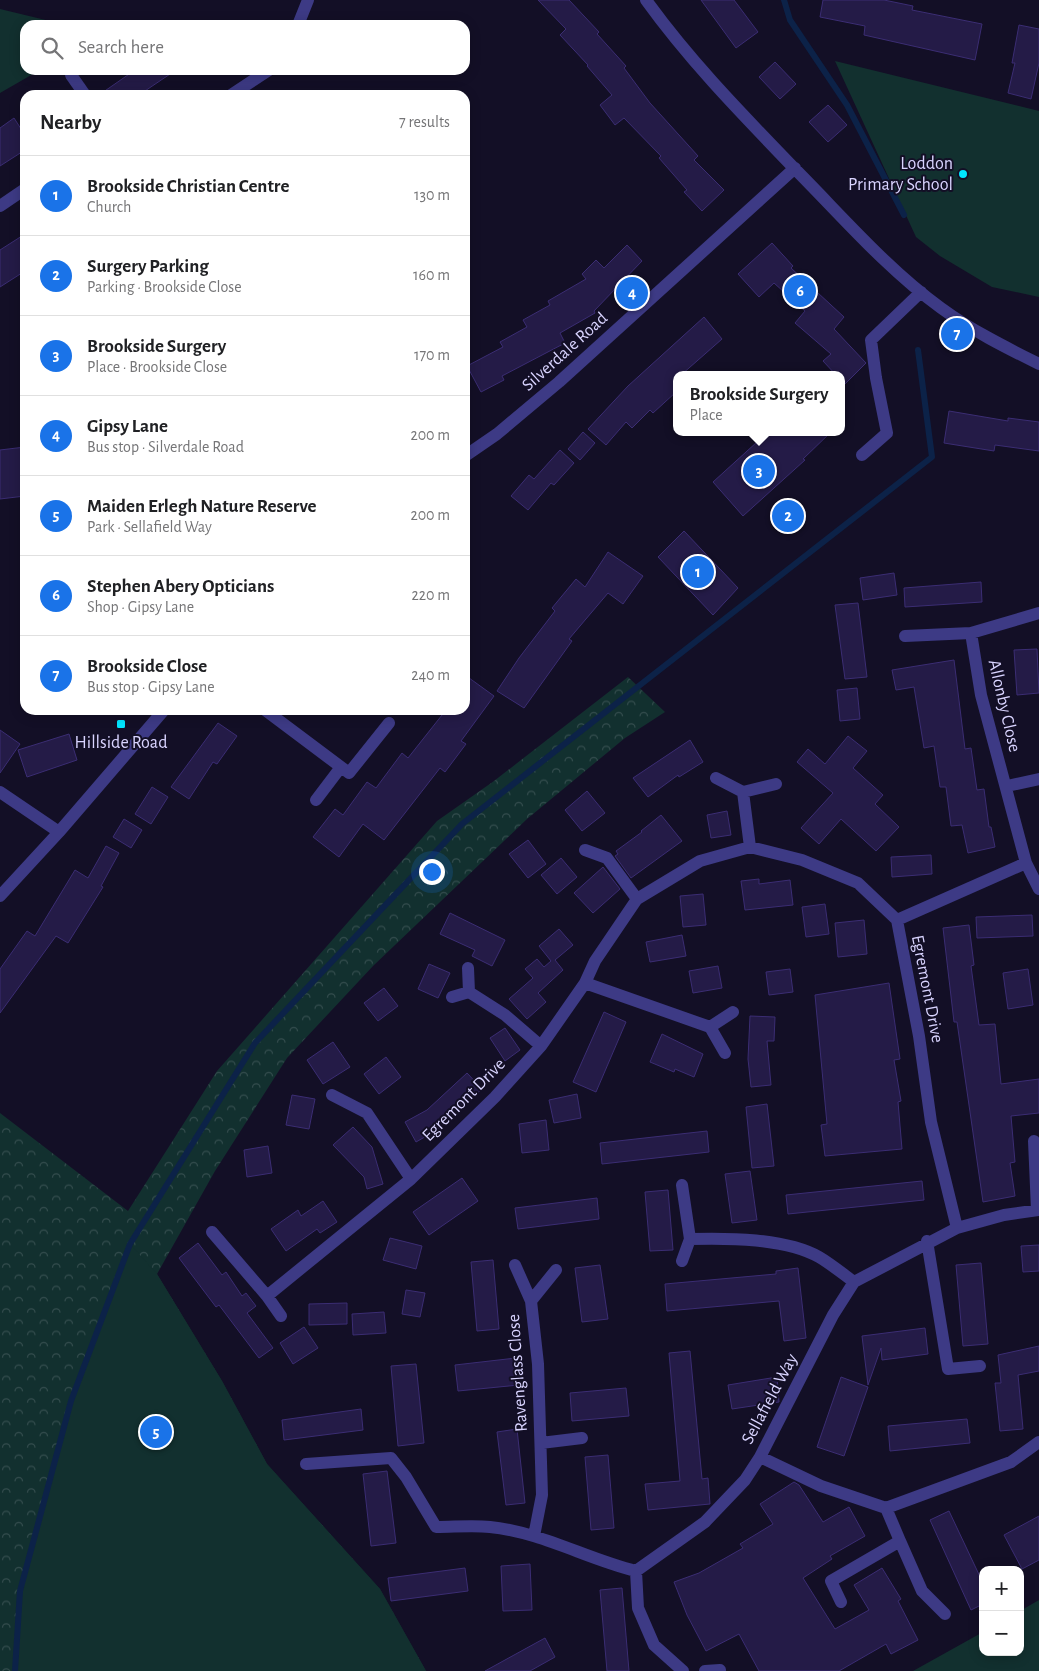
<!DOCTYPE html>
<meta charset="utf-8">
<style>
body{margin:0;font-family:"Alegreya Sans",sans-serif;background:#f6f6f6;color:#202124}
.controls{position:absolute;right:15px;bottom:15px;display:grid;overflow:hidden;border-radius:10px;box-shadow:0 2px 12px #0003}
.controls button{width:45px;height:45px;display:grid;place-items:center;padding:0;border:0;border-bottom:1px solid #e0e0e0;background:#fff;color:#202124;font:25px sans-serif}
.you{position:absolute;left:431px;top:871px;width:18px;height:18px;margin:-12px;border:4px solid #fff;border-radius:50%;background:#1a73e8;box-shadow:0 0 0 8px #1a73e833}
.badge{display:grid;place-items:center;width:32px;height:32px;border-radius:50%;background:#1a73e8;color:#fff;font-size:16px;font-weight:700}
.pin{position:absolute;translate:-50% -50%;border:2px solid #fff;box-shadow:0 1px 5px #0006}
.popup{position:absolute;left:673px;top:371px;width:172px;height:65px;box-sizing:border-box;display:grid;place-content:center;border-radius:10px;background:#fff;filter:drop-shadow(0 1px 4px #0005);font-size:16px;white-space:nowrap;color:#757577}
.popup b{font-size:19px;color:#202124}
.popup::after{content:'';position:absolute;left:50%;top:100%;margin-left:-10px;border:10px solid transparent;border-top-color:#fff}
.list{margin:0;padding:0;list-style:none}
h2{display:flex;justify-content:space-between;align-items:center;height:65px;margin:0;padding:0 20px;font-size:21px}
h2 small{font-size:16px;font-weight:400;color:#757577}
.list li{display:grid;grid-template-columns:32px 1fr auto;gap:15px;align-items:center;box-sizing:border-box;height:80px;padding:0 20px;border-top:1px solid #e0e0e0}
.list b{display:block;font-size:19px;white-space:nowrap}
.list p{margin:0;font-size:16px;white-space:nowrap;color:#757577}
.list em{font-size:16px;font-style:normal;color:#757577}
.icon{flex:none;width:28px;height:28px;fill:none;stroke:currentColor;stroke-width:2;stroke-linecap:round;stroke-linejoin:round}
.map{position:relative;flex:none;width:1039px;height:1671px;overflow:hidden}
.search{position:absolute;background:#fff;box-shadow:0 2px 12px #0003;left:20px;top:20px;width:450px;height:55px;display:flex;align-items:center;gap:12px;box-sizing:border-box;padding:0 18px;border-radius:15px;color:#757577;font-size:19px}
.panel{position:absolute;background:#fff;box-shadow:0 2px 12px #0003;left:20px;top:90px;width:450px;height:625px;border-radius:15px}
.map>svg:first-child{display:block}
.forest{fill:url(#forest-crowns)}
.park{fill:#12302f}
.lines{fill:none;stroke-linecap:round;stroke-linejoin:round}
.stream{stroke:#0c2248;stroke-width:6}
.building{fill:#241b47;stroke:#3b2d73}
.pedestrian{stroke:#3d3a85;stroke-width:12}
.minor{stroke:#3d3a85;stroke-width:12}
.poi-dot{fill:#00e5ff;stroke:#130f26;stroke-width:2}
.labels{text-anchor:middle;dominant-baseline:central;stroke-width:4;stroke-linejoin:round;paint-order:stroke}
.poi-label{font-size:18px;fill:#d9d4ff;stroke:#130f26;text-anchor:end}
.street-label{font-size:18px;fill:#d9d4ff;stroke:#130f26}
</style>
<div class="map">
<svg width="1039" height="1671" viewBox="0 0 1039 1671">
<defs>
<pattern id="forest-crowns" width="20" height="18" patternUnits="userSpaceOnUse" patternTransform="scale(1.25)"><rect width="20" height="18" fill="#12302f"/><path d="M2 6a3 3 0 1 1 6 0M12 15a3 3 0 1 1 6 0" fill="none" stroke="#344d4e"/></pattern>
</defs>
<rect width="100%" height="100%" fill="#130f26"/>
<path class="forest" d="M628,677L665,712L625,738L527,819L373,966L287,1058L215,1171L157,1274L222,1381L267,1464L380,1589L426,1671H0V1113L128,1211L217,1071L437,821L494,781Z"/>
<path class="park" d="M0,9L58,23L57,25H25V70H40L0,93Z
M835,61L1039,111V297L992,287L940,256L916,237Z
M130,1244L157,1274L222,1381L267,1464L380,1589L426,1671H15L20,1591L71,1401Z
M1039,1600V1671H913L983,1632V1652H1020V1611Z"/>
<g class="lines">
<path class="stream" d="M784,0L790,20L847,105L904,215
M15,1671L20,1591L71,1401L130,1244L255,1043L462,824L932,457L918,350"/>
</g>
<path class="building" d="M538,0H569L599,32L597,34L626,66L624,68L650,103L698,156L694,160L724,190L702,211L684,192L687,190L659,158L661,156L624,118L615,125L600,105L612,95L587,66L588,65L560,35L566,29Z
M701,0H734L758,32L736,48Z
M823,0H884L913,6L912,10L982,24L975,60L864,35L865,26L820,17Z
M1019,25L1039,29V63L1031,99L1008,93L1015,63H1012Z
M775,62L796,84L780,99L759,77Z
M135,70H176L139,95H99Z
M828,105L847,125L828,142L809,122Z
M14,118L25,135V150L0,166V128Z
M25,234V271L0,287V250Z
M772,243L793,266L791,268L844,317L834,329L866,363L845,384L842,380V375H836L823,361L831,354L795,323L805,311L774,283L759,297L738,274Z
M627,245L642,261L594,311L595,313L560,333L565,343L502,376L504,380L481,392L467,366L503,347L500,342L527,327L523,320L550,305L548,301L586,279L582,274L596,260L604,268Z
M704,317L722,339L681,375H676V392L653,413L650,410L632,428L626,422L606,445L588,429L628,386Z
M949,411L1008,421V418L1039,422V451L995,445L994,451L944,443Z
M583,432L595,443L580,460L568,449Z
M768,432H831L803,459L805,460L743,516L713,482Z
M25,447V496L0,499V450Z
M560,450L574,463L554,485L551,483L528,510L511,496L529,475L534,479Z
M684,531L738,588L713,615L658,557Z
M608,552L643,576L623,604L608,593L569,639L572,641L524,708L497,691L519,658L555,611L552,608L576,579L585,587Z
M894,573L897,595L863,600L860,578Z
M981,582L982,602L905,607L904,588Z
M858,603L867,677L845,679L835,605Z
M1037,649L1039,693L1017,695L1014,650Z
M954,660L965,749L971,748L977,790L984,789L989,827H991L995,847L968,853L962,825L951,826L946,787H940L934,746L924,748L914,687L896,690L892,670Z
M465,675L494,696L461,741L466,744L445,772L440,768L384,840L363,824L339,857L313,837L335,809L343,815L367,782L376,788L402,753L408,758L446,710H465Z
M857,688L860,719L840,721L837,690Z
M218,723L237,736L217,764L213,762L189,799L171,787Z
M0,730L20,744L0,773Z
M69,734L77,760L27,777L18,750Z
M848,736L867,751L853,768L883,795L875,804L899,827L876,851L841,819L819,844L801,828L833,793L797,762L808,749L825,764Z
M690,740L703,762L679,777L678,775L648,797L633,778Z
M152,787L168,797L151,824L135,814Z
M587,791L605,813L582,831L565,810Z
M727,811L731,835L711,838L707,815Z
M661,815L682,841L631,878L615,856L618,854L616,851L642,832L641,831Z
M124,819L142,830L131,848L113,837Z
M528,840L546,864L528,878L509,854Z
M106,846L119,853L101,886L103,887L68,943L56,936L0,1013V969L27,931L35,936L75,870L88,878Z
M931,855L932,874L892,877L891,857Z
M561,858L577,877L557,894L541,875Z
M603,867L620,889L593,913L574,893Z
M759,879V884L790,880L793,905L745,910L741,881Z
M703,894L706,925L683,927L680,896Z
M825,904L829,934L806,937L802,907Z
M450,913L505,940L492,966L472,956L475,950L440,934Z
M1032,915L1033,936L977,938L976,917Z
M864,920L867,954L838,957L835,923Z
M969,925L974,965L971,966L979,1025L995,1024L1001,1084L1039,1079V1113L1011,1116L1015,1162L1010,1163L1015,1196L983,1202L957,1022H954L943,928Z
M559,929L573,945L555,960L563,970L538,993L546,1002L527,1019L509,999L533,978L525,969L537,959L544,967L551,961L539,946Z
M682,935L686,956L650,962L646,942Z
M429,964L450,973L438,998L418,989Z
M718,966L722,988L693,993L689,971Z
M790,969L793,992L769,995L766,972Z
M1028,969L1033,1005L1008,1009L1003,973Z
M889,983L900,1059L894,1060L901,1101L898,1102L902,1149L825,1156L821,1125L827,1124L815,995Z
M384,988L398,1006L378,1021L364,1003Z
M604,1012L626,1022L596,1092L573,1082Z
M750,1016L775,1017L774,1041H767L771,1085L751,1087L748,1059Z
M505,1028L520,1050L505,1061L490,1038Z
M662,1034L703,1054L694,1077L675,1069L674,1072L650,1062Z
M333,1042L350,1067L323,1084L307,1060Z
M386,1057L401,1077L379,1094L364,1074Z
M467,1073L482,1089L437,1130L416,1142L405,1122L427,1110Z
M577,1094L581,1118L554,1123L549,1100Z
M292,1095L315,1099L309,1129L286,1125Z
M767,1104L774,1166L752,1168L746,1107Z
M546,1120L549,1150L522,1153L519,1124Z
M353,1127L372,1147L383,1184L367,1189L364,1177L333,1145Z
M707,1131L709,1152L602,1164L600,1143Z
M268,1146L272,1173L247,1177L244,1150Z
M750,1171L757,1220L732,1223L725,1174Z
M462,1178L478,1201L429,1235L413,1212Z
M922,1181L924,1200L788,1214L786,1195Z
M668,1190L673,1250L650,1251L645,1192Z
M597,1198L599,1219L518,1229L515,1208Z
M323,1201L337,1222L320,1233L317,1229L286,1251L271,1229L298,1210L301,1216Z
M390,1238L422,1246L416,1269L383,1260Z
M198,1243L222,1275L226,1272L242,1296L246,1293L256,1306L247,1313L273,1348L259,1358L219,1305L216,1307L179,1258Z
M1039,1245V1271L1023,1272L1021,1246Z
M493,1260L499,1329L477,1331L471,1262Z
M981,1263L988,1344L963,1346L956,1265Z
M600,1265L608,1319L582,1322L575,1268Z
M798,1268L806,1338L784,1341L779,1301L667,1311L665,1284L776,1274V1271Z
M406,1290L425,1293L420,1317L402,1314Z
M347,1303V1324L309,1325V1304Z
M384,1312L386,1333L353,1335L352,1314Z
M304,1327L318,1348L293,1364L280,1343Z
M925,1328L928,1354L882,1360L881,1348L868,1385L862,1336Z
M1039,1346V1371L1018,1375L1023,1429L1000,1431L995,1383H1001L998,1355Z
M690,1351L702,1479L708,1478L710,1504L648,1510L645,1484L680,1481L669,1353Z
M516,1358L519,1385L458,1391L455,1365Z
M416,1364L424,1443L398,1446L391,1366Z
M777,1377L779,1402L732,1409L728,1385Z
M841,1377L868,1387L844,1456L817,1447Z
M626,1388L629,1416L572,1421L570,1393Z
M361,1409L363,1430L284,1440L282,1420Z
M967,1419L970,1443L890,1451L888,1426Z
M517,1429L525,1503L506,1505L497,1432Z
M608,1455L614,1528L591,1530L585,1457Z
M387,1471L396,1543L371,1546L363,1474Z
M794,1482L799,1485L823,1522L849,1507L865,1536L830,1556L832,1559L803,1578L835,1629L869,1610L854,1585L882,1568L901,1599L898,1601L918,1640L891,1654L886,1644L839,1671H759L739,1634L706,1651L687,1615L674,1582L699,1573L743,1548L740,1544L773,1524L760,1504Z
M949,1511L983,1583V1604L971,1610L930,1520Z
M1039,1516V1560L1022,1569L1004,1535Z
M530,1564L532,1610L503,1611L501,1566Z
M465,1568L468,1591L391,1601L388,1578Z
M622,1588L629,1671H607L600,1590Z
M545,1638L555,1657L530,1671H485Z"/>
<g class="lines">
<path class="pedestrian" d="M71,75L85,95"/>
<path class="minor" d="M646,0C690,61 741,113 793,167C841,215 886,268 941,308C971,330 1005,347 1039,364
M298,25L308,0
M231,95L269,70
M0,206L25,189
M862,455L887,433L876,378L871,340L921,292
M465,456L497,434L559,382L795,168
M971,633L1039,613
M265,710L349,773L389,723
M716,778L743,792L750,847
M1007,786L1039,779
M0,792L59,832
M743,792L776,784
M316,800L341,767
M585,850L607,858L637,899
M1026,863L1039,889
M0,896L59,832L164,710
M897,920L1026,863L981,695L971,633L905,636
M468,968L469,992L505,1015L541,1046
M585,983L710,1027L725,1053
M452,997L469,992
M710,1027L733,1012
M332,1095L367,1113L411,1179
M1034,1141L1037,1210
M682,1185L690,1239C728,1238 785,1238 819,1257C831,1264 843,1274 854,1282
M212,1232L267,1296L281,1316
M927,1241L948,1369L980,1366
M682,1261L690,1239
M515,1265L531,1301
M267,1296L411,1179L495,1097L541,1046L585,983L595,961L637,899L700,861L750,847L802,860L858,883L897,920L919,1036L931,1122L957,1228
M541,1443L582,1438
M760,1457L821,1486L886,1508L1011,1462L1039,1442
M306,1464L391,1458L406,1477L436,1527C454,1527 473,1525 490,1527C541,1532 587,1559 636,1571L705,1522L745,1480L760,1457L833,1315L854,1282L957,1228L1004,1215L1039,1210
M534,1536L542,1495L538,1364L531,1301L556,1270
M900,1541L922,1591L945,1614
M636,1571L638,1608L654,1645L683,1671
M841,1602L831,1581L900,1541L886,1508
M705,1671L720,1670"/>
</g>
<g class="poi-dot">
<circle cx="963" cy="174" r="5"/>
<rect x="116" y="719" width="10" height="10" rx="2.5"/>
</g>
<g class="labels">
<g class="poi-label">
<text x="953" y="164">Loddon<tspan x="953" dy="21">Primary School</tspan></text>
<text x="121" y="743" text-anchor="middle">Hillside Road</text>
</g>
<g class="street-label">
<text transform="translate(565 352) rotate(-42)">Silverdale Road</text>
<text transform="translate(1004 706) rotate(77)">Allonby Close</text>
<text transform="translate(927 989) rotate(79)">Egremont Drive</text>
<text transform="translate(464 1100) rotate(-45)">Egremont Drive</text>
<text transform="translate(518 1373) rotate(-94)">Ravenglass Close</text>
<text transform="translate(770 1399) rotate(-62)">Sellafield Way</text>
</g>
</g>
</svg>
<div class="controls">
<button>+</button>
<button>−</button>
</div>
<div class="you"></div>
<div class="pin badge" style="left:698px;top:572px">1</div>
<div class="pin badge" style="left:788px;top:516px">2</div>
<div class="pin badge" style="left:759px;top:471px">3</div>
<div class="popup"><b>Brookside Surgery</b>Place</div>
<div class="pin badge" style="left:632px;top:293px">4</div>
<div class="pin badge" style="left:156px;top:1432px">5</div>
<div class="pin badge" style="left:800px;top:291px">6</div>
<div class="pin badge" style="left:957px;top:334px">7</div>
<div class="search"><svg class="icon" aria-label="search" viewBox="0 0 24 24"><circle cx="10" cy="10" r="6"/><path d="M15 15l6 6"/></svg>Search here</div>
<section class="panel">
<h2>Nearby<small>7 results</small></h2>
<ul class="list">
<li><span class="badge">1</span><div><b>Brookside Christian Centre</b><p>Church</p></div><em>130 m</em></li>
<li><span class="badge">2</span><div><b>Surgery Parking</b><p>Parking · Brookside Close</p></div><em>160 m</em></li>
<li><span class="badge">3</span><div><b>Brookside Surgery</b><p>Place · Brookside Close</p></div><em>170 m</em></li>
<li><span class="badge">4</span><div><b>Gipsy Lane</b><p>Bus stop · Silverdale Road</p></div><em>200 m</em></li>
<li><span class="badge">5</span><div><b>Maiden Erlegh Nature Reserve</b><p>Park · Sellafield Way</p></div><em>200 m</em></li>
<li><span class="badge">6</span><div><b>Stephen Abery Opticians</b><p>Shop · Gipsy Lane</p></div><em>220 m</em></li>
<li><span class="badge">7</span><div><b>Brookside Close</b><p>Bus stop · Gipsy Lane</p></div><em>240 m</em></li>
</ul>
</section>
</div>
